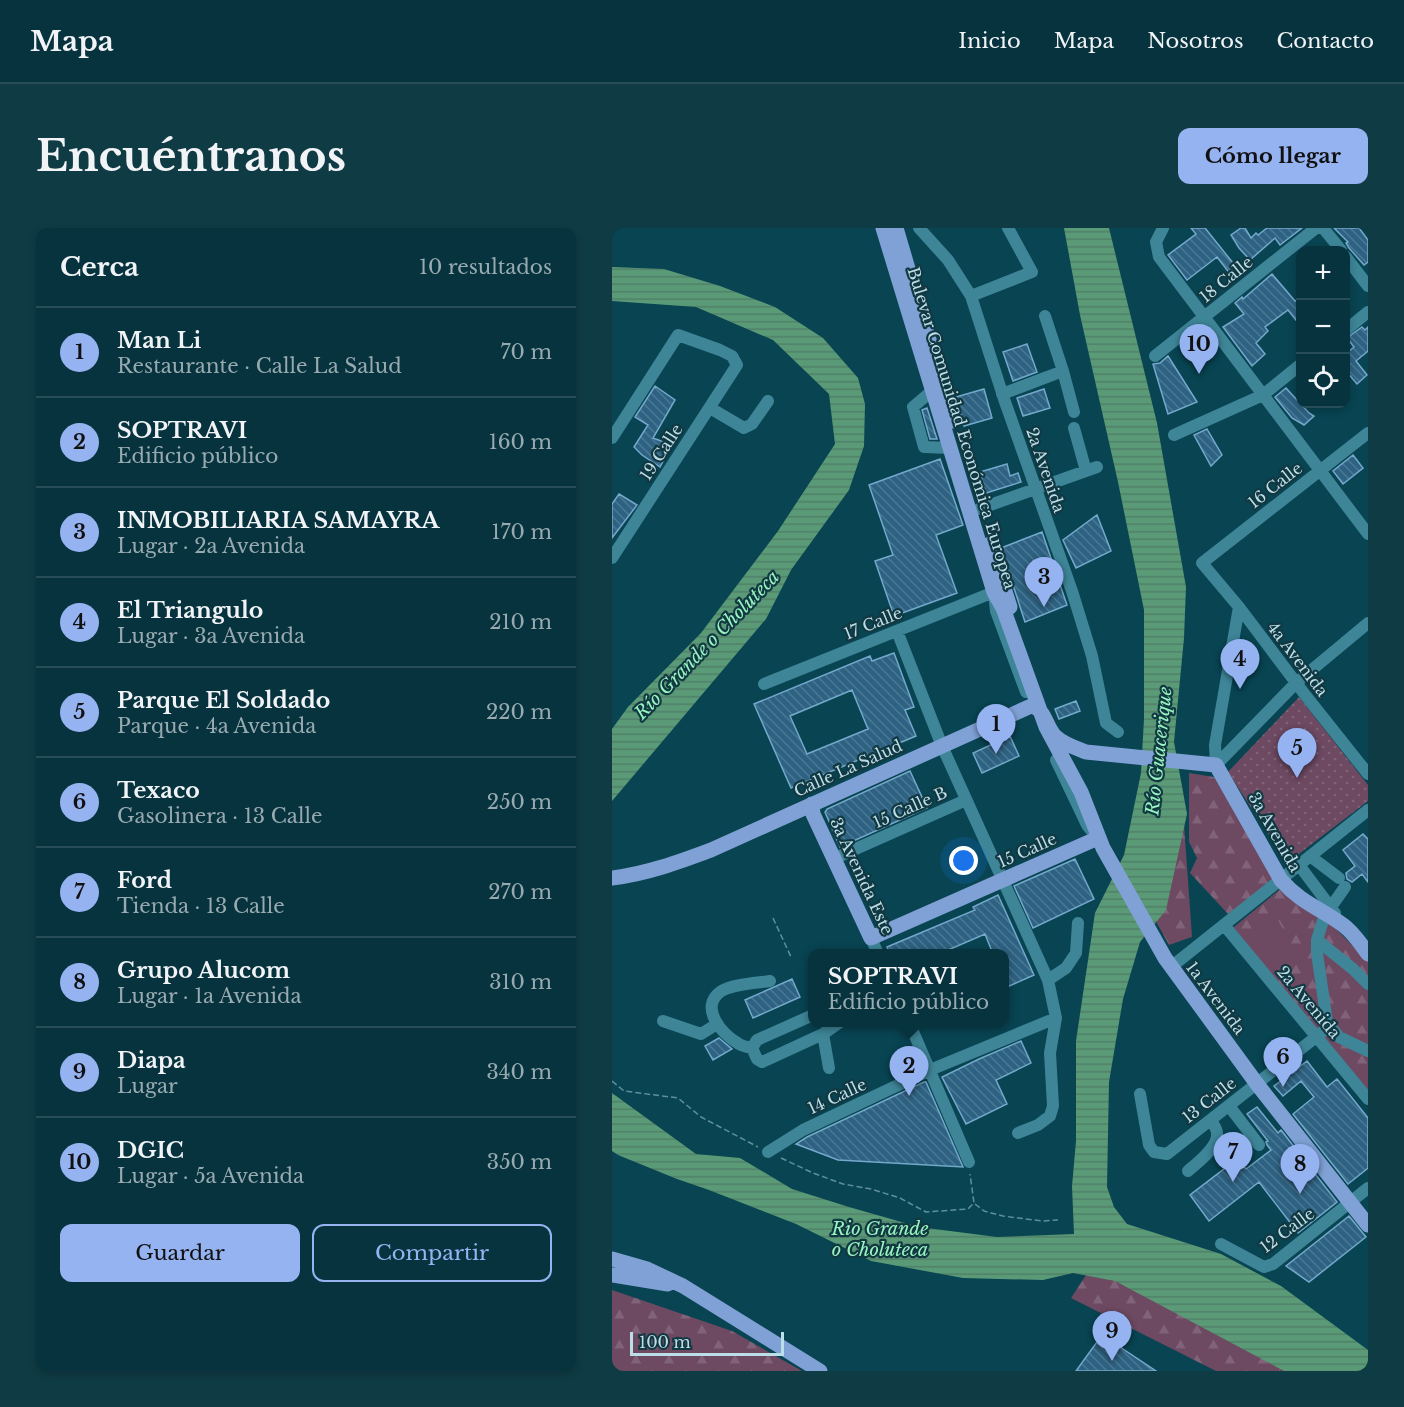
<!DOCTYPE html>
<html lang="es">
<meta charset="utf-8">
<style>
body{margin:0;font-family:"Libre Baskerville",serif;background:#0f3b45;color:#f1f3f6}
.controls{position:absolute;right:18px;top:18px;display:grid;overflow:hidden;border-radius:12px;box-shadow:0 3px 9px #0003}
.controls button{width:54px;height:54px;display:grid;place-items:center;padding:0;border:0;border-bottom:2px solid #274e58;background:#06333e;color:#f1f3f6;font:30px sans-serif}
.scale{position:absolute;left:18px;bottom:15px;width:154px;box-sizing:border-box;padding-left:6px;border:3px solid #bcdee8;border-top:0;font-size:16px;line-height:21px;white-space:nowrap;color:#bcdee8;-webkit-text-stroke:4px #123842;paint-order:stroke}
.you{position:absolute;left:352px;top:633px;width:21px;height:21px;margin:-15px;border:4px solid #fff;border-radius:50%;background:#1a73e8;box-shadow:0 0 0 9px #1a73e833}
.badge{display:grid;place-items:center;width:39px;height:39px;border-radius:50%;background:#95b2f1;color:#111;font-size:20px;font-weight:700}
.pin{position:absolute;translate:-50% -50px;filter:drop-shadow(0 2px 3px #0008)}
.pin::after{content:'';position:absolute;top:32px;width:21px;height:18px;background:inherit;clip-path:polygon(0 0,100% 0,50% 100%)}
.popup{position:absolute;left:196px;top:721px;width:201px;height:78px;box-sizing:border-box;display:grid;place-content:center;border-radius:12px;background:#06333e;filter:drop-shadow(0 2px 4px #0005);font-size:20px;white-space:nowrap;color:#98aab0}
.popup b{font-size:22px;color:#f1f3f6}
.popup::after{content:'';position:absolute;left:50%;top:100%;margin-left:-12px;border:12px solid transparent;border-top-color:#06333e}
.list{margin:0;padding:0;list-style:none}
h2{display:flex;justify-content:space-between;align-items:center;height:78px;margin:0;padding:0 24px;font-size:26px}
h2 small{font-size:20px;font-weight:400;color:#98aab0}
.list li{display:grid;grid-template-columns:39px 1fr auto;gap:18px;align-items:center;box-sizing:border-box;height:90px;padding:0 24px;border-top:2px solid #274e58}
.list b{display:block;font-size:22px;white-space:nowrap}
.list p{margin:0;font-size:20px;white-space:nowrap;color:#98aab0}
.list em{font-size:20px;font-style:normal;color:#98aab0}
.actions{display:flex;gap:12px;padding:18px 24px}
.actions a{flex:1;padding:14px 0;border:2px solid #95b2f1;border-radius:12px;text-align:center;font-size:21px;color:#95b2f1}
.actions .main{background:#95b2f1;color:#111}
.icon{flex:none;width:33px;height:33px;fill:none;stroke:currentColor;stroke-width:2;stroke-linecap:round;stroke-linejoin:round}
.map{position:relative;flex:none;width:756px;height:1143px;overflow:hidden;border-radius:12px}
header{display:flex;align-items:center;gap:36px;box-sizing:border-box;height:84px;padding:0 30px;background:#06333e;border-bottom:2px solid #274e58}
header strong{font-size:28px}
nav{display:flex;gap:33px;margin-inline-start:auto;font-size:21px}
.intro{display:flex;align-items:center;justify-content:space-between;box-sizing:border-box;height:144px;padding:0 36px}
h1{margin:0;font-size:42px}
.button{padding:15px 27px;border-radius:12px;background:#95b2f1;color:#111;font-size:21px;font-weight:700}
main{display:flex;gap:36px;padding:0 36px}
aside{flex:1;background:#06333e;border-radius:12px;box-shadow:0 3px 9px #0003}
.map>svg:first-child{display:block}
.forest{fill:url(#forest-firs)}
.park{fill:url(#park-dots)}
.pitch{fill:#6d4962}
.water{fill:url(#water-rules)}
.building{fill:url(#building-back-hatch);stroke:#74a9cc;stroke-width:1.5;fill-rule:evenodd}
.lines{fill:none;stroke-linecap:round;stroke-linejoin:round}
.path{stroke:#5f8f9b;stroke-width:1.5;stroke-dasharray:6 3;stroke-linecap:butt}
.minor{stroke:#3e8598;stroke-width:12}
.major{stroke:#7fa1d5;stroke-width:15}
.labels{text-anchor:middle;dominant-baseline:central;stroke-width:4.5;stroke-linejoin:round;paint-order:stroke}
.street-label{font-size:16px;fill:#bcdee8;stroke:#123842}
.water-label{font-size:18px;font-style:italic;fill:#98f5c0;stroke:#123842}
</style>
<header>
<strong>Mapa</strong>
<nav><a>Inicio</a><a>Mapa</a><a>Nosotros</a><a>Contacto</a></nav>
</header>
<div class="intro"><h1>Encuéntranos</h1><a class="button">Cómo llegar</a></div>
<main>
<aside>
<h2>Cerca<small>10 resultados</small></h2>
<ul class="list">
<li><span class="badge">1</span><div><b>Man Li</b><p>Restaurante · Calle La Salud</p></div><em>70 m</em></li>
<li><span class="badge">2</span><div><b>SOPTRAVI</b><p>Edificio público</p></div><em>160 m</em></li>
<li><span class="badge">3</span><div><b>INMOBILIARIA SAMAYRA</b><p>Lugar · 2a Avenida</p></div><em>170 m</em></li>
<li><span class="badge">4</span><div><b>El Triangulo</b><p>Lugar · 3a Avenida</p></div><em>210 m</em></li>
<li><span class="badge">5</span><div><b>Parque El Soldado</b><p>Parque · 4a Avenida</p></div><em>220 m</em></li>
<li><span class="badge">6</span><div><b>Texaco</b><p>Gasolinera · 13 Calle</p></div><em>250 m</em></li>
<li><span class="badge">7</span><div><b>Ford</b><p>Tienda · 13 Calle</p></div><em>270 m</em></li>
<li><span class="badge">8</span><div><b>Grupo Alucom</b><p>Lugar · 1a Avenida</p></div><em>310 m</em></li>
<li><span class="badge">9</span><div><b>Diapa</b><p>Lugar</p></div><em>340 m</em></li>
<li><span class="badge">10</span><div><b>DGIC</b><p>Lugar · 5a Avenida</p></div><em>350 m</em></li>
</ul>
<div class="actions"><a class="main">Guardar</a><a>Compartir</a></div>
</aside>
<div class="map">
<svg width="756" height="1143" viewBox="0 0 756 1143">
<defs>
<pattern id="forest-firs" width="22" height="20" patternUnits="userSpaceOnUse" patternTransform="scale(1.5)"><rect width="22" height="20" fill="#6d4962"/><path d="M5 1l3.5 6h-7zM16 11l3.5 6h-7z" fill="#806378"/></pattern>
<pattern id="park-dots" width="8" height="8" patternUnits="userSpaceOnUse" patternTransform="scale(1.5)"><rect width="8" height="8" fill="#6d4962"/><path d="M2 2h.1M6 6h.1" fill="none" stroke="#806378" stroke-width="1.8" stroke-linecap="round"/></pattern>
<pattern id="water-rules" width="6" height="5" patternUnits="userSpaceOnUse" patternTransform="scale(1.5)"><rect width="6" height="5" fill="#5a9a77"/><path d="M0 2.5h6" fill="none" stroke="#508068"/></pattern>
<pattern id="building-back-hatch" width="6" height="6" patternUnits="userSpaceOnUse" patternTransform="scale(1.5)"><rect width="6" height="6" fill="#2e6282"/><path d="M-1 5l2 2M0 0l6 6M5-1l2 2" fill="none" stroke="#4a7894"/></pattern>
</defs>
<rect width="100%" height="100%" fill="#084452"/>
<path class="forest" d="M577,545L602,549L663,651L616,686L578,645L585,630L577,614Z
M569,554L580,709L557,717L535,677L557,565Z
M677,654L756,733V862L617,703Z
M480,1038L673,1143H604L459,1070Z
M0,1062L120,1103L190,1143H0Z"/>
<path class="park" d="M687,469L756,557V573L675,635L616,544Z"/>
<path class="pitch" d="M664,689L689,733L667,749L636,706Z"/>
<path class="water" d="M452,0H497L545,195L574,359L572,410L562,514L575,586L554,682L528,714L511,771L497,854L495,959L502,979L515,996L609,1026L669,1058L756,1122V1143H672L503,1053L461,1045L431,1052L351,1050L259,1033L184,996L97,962L65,951L6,927L0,923V865L84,926L128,930L180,961L237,979L307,999L385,1009L462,1006L460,958L464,913V813L483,685L512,627L529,545L532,491V382L506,254L468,87Z
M0,39L52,41L108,58L163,79L211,110L246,150L253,176L252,218L237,262L179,342L154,391L0,573V501L16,479L89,405L166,303L223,216L217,166L161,112L84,79L0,73Z"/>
<path class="building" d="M579,0H593L629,45L622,51L605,29L575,52L556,27L584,6Z
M629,0H633L639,10L644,5L646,7L655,0H690L668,17L663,10L638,32L627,20L619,7Z
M722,0H747L756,12V34L752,37L737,20L734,15L736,14Z
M660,46L683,73L688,71V97L676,82L653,99L656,103L644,115L653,126L640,138L611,99L632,86L623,75L630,69L631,71Z
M750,99L753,102L756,99V123L744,133L755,147L745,156L734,143V126L742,119L735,110Z
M415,116L425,144L401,153L391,124Z
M556,128L585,174L556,186L541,136L548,135Z
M43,158L63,172L41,210L60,217L48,239L30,227L22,219L36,197L23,189Z
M674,160L697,185L702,188L692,197L680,190L663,169Z
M372,161L380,190L352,198L344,169Z
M432,161L438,180L411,188L405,170Z
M315,180L325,211H318L310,182Z
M595,201L610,227L599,238L582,207Z
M741,227L751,240L731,256L721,243Z
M328,231L351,297L324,307L345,365L282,388L263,333L281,327L257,257Z
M395,236L398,248L406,245L409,254L374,265L368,244Z
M7,266L25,277L0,310V276Z
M485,287L499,323L464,340L451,312Z
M430,304L455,377L413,394L389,320Z
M282,425L302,479L293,482L304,508L179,560L142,476L258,428L260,433ZM240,462L256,501L195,526L178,488Z
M464,473L468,483L447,491L443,481Z
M398,508L407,528L370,545L361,525Z
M298,543L315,580L228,619L213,584L215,581Z
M751,606L756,611V654L750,646L740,654L735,651L734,645L743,638L731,622Z
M463,631L482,671L421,700L402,658Z
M386,667L422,747L395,759L393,754V726H381L373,706L327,726H278L275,719L363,682L361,679Z
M180,751L188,769L141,790L133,772Z
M107,810L120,821L101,832L93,818Z
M409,813L419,835L384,852L395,876L354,896L330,849L367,831Z
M695,833L715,859L725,851L756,890V940L736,956L681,886L702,869L689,853L671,868L662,858Z
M312,854H314L351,939L226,932L184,916L195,909Z
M645,879L666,905L669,902L725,974L686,1005L647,954L597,993L578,967L617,937L607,924L612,913L634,941L659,922L655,917L654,914L656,913L635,886Z
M737,988L754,1009L697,1054L674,1038Z
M490,1107L544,1143H464Z"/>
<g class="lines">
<path class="path" d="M161,690L179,729
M0,853L12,863L66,870L89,889L146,919
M169,930L201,945L231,956L259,961L288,970L314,984L356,981L362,975L358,946
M363,976L372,983L391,988L430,993L446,992"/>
<path class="minor" d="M307,0L336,32L359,68L392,171L460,363L480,428L494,495L506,504
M551,0L544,14L547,29L756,306
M711,0L729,22
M734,29L756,58
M359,68L420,44L396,0
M433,88L451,143L462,184
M734,102L756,84
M543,128L704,0
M321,162L301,179L312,219L338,220
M390,166L451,143
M98,180L132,200L140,196L156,173
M462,200L474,243
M756,205L590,335L627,379L694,468L756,546
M562,207L651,167L688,137
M0,210L66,107L108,122L120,128L125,137L0,330
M367,281L485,239
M285,403L330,518L436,752L444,790L438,825L441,878L438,888L426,897L406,905
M152,456L382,364L384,383L414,464
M444,532L475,597L479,602
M604,537L684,455L756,395
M604,537L603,517L627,379
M698,628L727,650
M221,631L354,572
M687,637L723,685
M733,659L719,679L713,686L705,712V725L715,794L727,809L756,823
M612,697L756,871
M259,710L266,726
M705,712L741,741L756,756
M559,739L756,582
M436,752L454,740L464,725L466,695
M201,787L145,812L140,820L145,831L150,834L211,806L228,794
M51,793L89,806L105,796
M297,794L357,934
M211,806L217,840
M140,820C135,819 130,818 127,816C110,806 87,780 108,764C119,756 145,755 158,753
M528,866L537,917L542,924L555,926L718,798
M617,878L647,917
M156,924L191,902L318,842L444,790
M576,943C585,935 607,919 605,905C605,901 601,896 599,892
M609,1016L652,1039L661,1036L756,960"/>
<path class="major" d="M271,0L382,364L391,380L434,499L469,564L491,620L553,730L645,856L756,997
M284,0L341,193
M378,316L398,379
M200,576L201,586L259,710L486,610
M0,650C34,646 67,634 99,622L419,478C434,481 433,498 443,508C451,516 464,520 474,524L604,537L669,652C689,675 708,680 731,697C741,704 749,716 756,726
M0,1031L35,1041L71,1058L208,1143
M0,1047L56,1056"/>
</g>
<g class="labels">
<g class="street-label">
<text transform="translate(614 51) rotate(-39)">18 Calle</text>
<text transform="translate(350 200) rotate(73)">Bulevar Comunidad Económica Europea</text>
<text transform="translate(49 224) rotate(-57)">19 Calle</text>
<text transform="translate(434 242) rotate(71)">2a Avenida</text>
<text transform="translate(663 257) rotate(-38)">16 Calle</text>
<text transform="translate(261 395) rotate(-22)">17 Calle</text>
<text transform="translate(686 431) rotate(53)">4a Avenida</text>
<text transform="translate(236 540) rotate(-24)">Calle La Salud</text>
<text transform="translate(298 579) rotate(-24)">15 Calle B</text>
<text transform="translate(663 604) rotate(60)">3a Avenida</text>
<text transform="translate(415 622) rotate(-24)">15 Calle</text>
<text transform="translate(250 648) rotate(65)">3a Avenida Este</text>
<text transform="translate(604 770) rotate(53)">1a Avenida</text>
<text transform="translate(697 774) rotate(50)">2a Avenida</text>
<text transform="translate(225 868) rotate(-25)">14 Calle</text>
<text transform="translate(597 872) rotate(-38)">13 Calle</text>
<text transform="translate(675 1002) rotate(-37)">12 Calle</text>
</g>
<g class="water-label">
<text transform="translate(95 417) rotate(-46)">Río Grande o Choluteca</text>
<text transform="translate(547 523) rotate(-84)">Río Guacerique</text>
<text x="268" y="1001">Rio Grande<tspan x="268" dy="21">o Choluteca</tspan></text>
</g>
</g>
</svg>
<div class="controls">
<button>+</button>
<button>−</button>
<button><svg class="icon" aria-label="locate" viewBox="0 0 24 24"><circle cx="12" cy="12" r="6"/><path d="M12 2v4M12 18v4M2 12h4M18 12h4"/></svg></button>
</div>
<div class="scale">100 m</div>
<div class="you"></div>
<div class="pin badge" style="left:384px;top:526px">1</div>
<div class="pin badge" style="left:297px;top:868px">2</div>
<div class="popup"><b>SOPTRAVI</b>Edificio público</div>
<div class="pin badge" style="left:432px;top:379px">3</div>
<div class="pin badge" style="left:628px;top:461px">4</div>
<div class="pin badge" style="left:685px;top:550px">5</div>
<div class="pin badge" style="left:671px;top:859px">6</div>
<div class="pin badge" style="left:621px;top:954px">7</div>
<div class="pin badge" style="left:688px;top:966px">8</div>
<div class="pin badge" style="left:500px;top:1133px">9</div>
<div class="pin badge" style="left:587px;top:146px">10</div>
</div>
</main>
